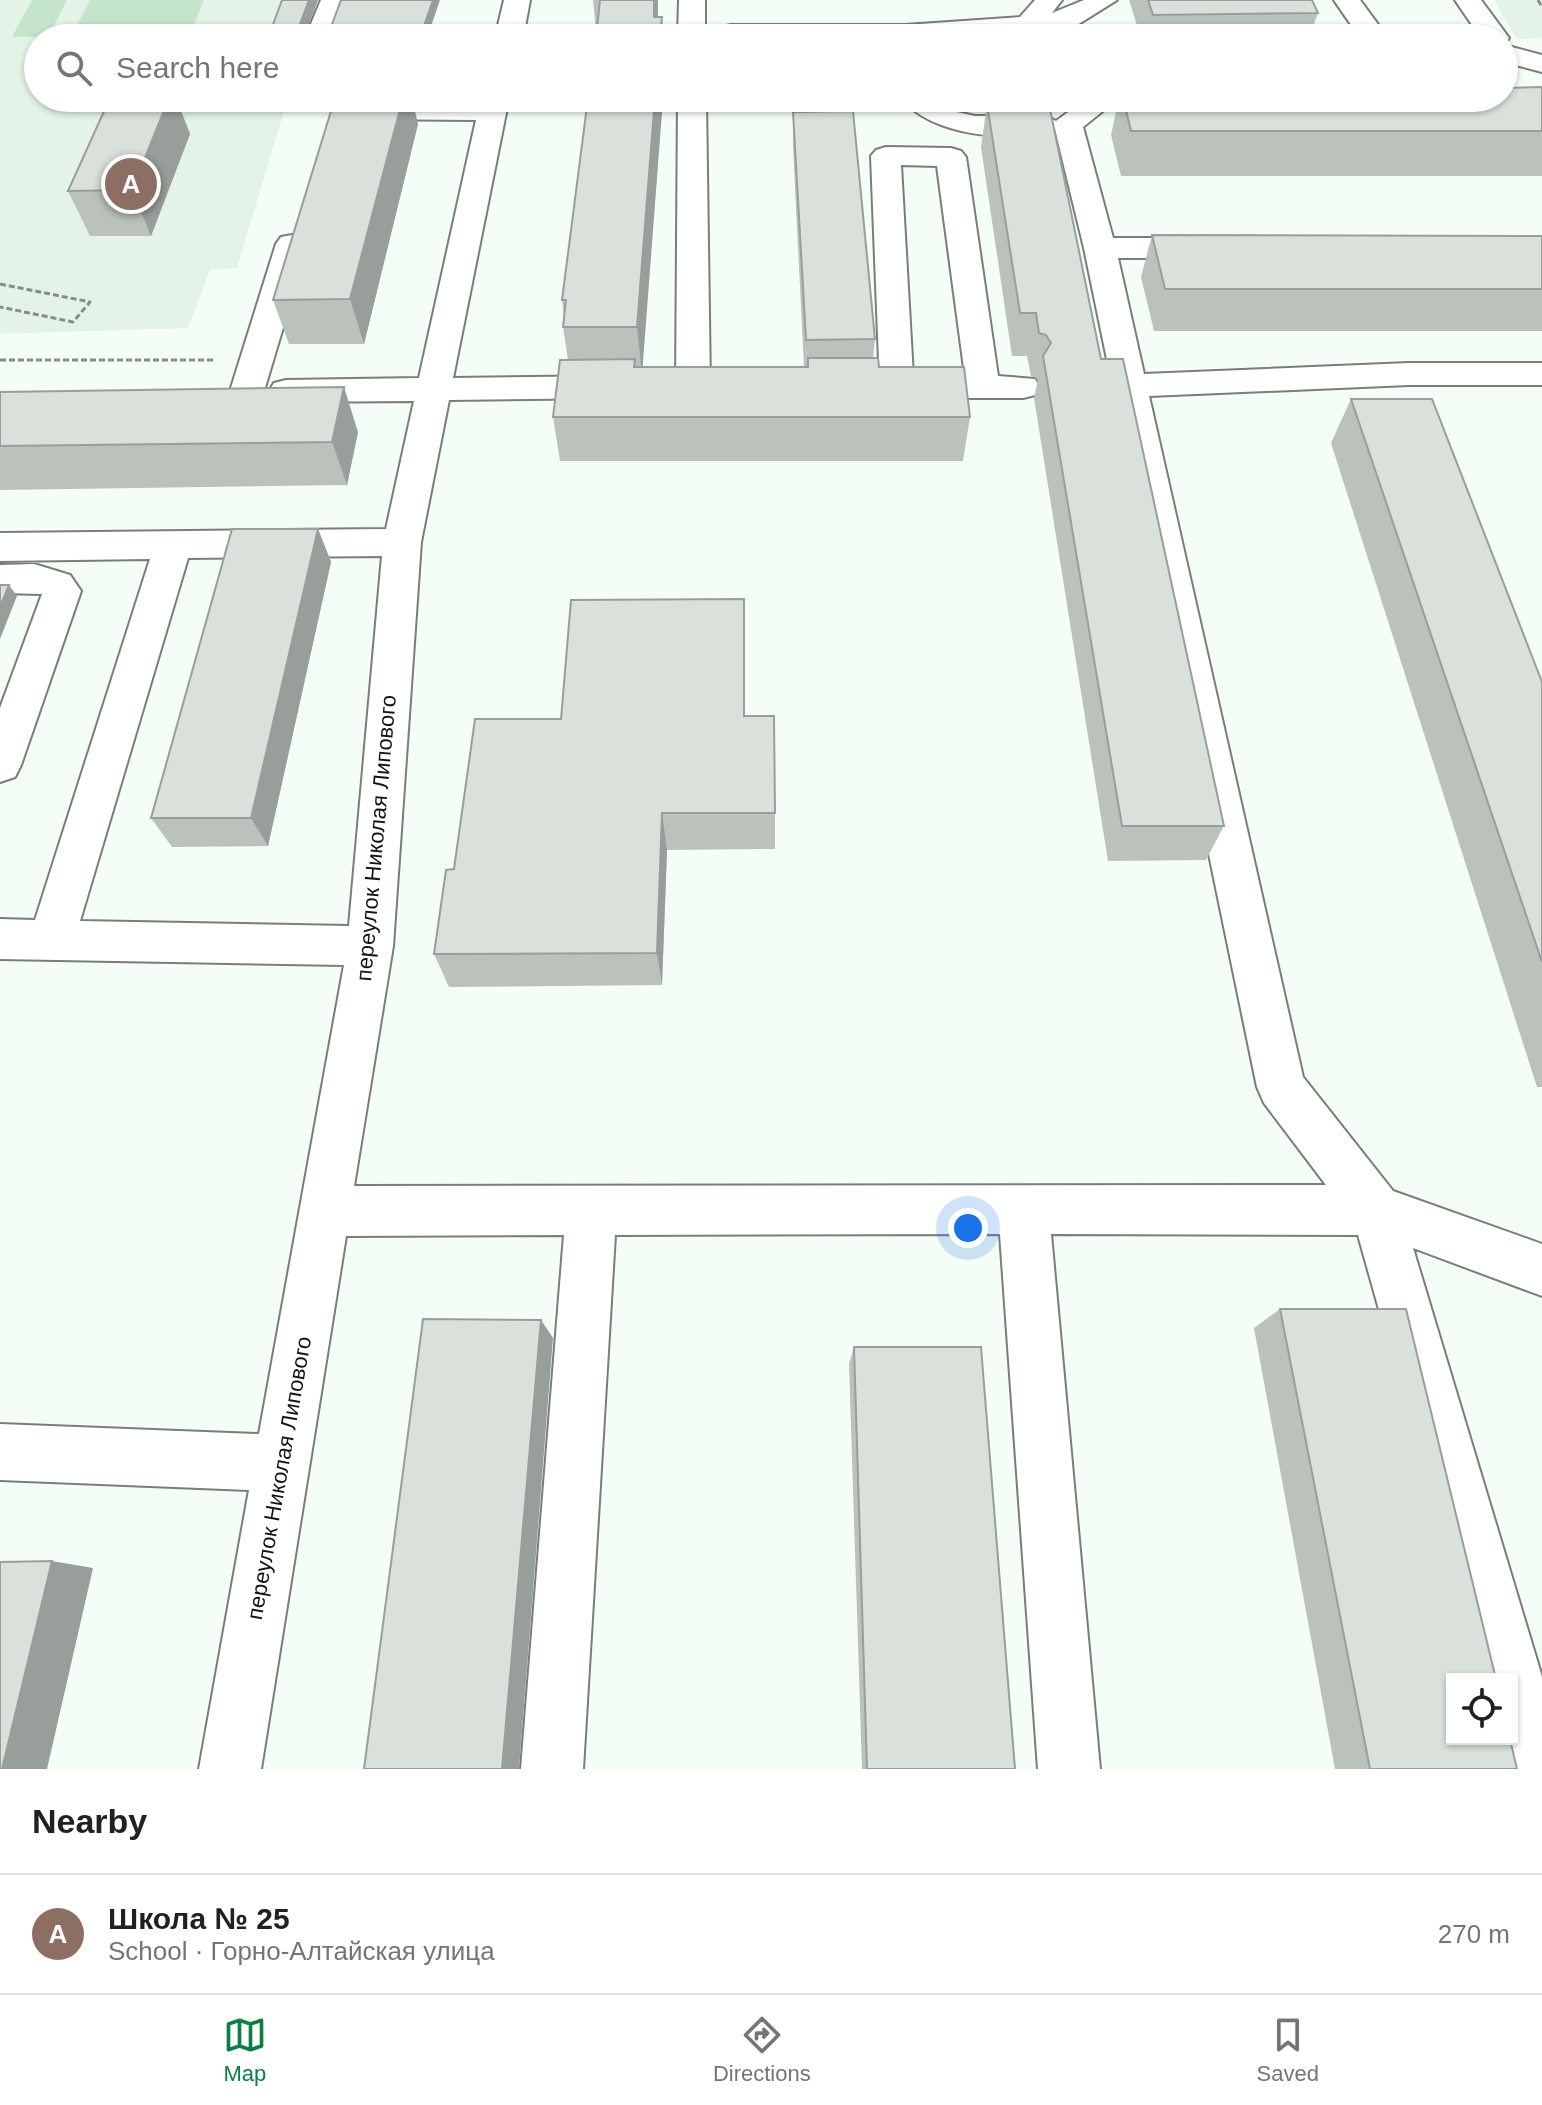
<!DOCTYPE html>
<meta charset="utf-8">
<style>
body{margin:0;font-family:Arial,sans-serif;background:#f6f6f6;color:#202124}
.controls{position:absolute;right:24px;bottom:24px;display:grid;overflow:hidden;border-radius:0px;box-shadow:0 2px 6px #0004}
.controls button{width:72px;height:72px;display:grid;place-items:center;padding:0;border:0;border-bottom:2px solid #e0e0e0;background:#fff;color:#202124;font:40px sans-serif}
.you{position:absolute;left:968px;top:1228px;width:28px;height:28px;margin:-20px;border:6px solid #fff;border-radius:50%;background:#1a73e8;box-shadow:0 0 0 12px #1a73e833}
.badge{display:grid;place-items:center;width:52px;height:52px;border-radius:50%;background:#0b8043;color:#fff;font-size:26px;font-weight:700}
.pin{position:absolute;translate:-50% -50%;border:4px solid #fff;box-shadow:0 2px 8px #0006}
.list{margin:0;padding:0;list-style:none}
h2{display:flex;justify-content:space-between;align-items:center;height:104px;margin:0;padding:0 32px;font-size:34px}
h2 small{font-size:26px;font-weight:400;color:#757577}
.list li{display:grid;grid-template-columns:52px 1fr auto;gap:24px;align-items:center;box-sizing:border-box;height:120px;padding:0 32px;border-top:2px solid #e0e0e0}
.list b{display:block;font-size:30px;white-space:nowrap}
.list p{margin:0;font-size:26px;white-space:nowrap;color:#757577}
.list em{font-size:26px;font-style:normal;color:#757577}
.icon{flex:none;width:44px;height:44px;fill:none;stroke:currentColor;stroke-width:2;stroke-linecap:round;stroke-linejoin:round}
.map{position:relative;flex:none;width:1542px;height:1769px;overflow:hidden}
.search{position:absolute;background:#fff;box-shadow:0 2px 6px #0004;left:24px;right:24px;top:24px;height:88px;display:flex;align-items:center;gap:20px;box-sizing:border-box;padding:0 28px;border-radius:44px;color:#757577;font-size:30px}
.sheet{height:224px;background:#fff}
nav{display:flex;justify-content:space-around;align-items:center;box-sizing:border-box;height:112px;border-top:2px solid #e0e0e0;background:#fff;font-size:22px;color:#757577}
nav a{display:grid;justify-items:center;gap:4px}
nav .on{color:#0b8043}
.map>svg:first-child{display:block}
.built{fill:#e4f3e7}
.green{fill:#c5e5cb}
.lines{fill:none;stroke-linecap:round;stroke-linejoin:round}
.minor-casing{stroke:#777f78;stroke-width:4}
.path{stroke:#868c87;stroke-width:3;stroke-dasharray:6 3;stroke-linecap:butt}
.minor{fill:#fff;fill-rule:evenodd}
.wall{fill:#bbc2bb}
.shaded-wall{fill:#989e99}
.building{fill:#d9e1da;stroke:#989e99;stroke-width:2}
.labels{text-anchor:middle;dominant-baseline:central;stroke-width:8;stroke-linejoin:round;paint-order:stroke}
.street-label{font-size:22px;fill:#121512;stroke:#fff}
</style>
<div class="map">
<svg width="1542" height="1769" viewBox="0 0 1542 1769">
<rect width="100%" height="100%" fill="#f5fef6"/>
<path class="built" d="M0,0H290L277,38H38V98H288L237,268L210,270L188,328L0,334Z
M1494,0H1542V38L1517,39Z"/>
<path class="green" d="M32,0H67L48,37H12Z
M90,0H204L189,36H71Z"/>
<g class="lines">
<defs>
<path id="minor" d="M321,0H347L333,38H305Z
M504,0H530L523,38H495Z
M679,0H705V30L731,25H905L1020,17L1035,0H1062L1052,13L1084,0H1117L1077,25L1028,32L947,38H678Z
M1334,0H1360L1388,38H1360Z
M1455,0H1481L1509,38L1505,44L1504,38H1481Z
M1504,45L1542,55V72L1504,62Z
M481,98H509L453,378L618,376L630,379L635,387L630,395L618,398L449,400L421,542L393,946L354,1186L1326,1185L1264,1103L1257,1087L1084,248L1055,129C1016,145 927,135 902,98H932L952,111L975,116L1044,115L1056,121L1079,104L1078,98H1106L1108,107L1083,127L1113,238H1208L1219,241L1224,248L1219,255L1208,258H1118L1144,374L1409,363H1542V385H1409L1149,396L1303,1077L1393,1191L1542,1244V1296L1413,1248L1542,1677V1769H1508L1500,1739H1512V1679H1483L1358,1235L1051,1234L1100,1769H1038L1000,1234L615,1235L583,1769H521L564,1235L346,1236L261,1769H199L249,1490L0,1480V1424L259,1434L344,965L0,959V919L35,920L150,559L0,561V533L386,529L414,401L286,402L274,399L269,391L274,383L286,380L419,378L476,120L354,119L344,116L340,110L344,104L354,101L480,103ZM382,556L349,926L80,921L188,558Z
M678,98H706L710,387L705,395L693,398L681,395L676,387Z
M886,147L951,148L961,151L966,157L998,376L1035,379L1040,387L1035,395L1023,398H897L885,395L880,387L871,156L876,150ZM901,165L937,166L965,376H913Z
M292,235L303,237L308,244L264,391L259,399L247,402L235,399L230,391L276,244L281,237Z
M34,564L70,575L81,591L21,765L15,777L0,782V708L42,594L0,593V565Z"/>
</defs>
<use href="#minor" class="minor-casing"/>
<path class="path" d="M1538,0L1542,7
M0,284L90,302L73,322L0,307
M0,360H214"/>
<use href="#minor" class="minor"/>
</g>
<path class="wall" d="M593,0H658V17L596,31Z
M1129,0H1312L1318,13L1309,38H1141Z
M1542,87V176H1121L1111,135L1119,98H1504Z
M110,98H176L190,134L151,236H90L68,191Z
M588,98H663L642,367H804L793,147V112L875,339L873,358L879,367L970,417L963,461H560L553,417L568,360L563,327L564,318L562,300Z
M987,104L1101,359L1224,826L1206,860L1108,861L1034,398L1038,379L1031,376L1027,356H1012L981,147Z
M418,124L364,344H289L273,300Z
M1152,235L1542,236V331H1154L1141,277Z
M0,392L358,432L347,485L0,490Z
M1351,399L1542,682V1087H1537L1331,443Z
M318,529L331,562L268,846L172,847L151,818Z
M744,599L745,716L775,813V849L667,850L662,985L449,987L434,954L561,719Z
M1280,1309L1517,1769H1335L1254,1328Z
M854,1347L1015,1769H862L849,1364Z"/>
<path class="shaded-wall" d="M309,0H318L304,38L299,27Z
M433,0H440L427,38H420Z
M654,0H658V38L654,17Z
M662,17L663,38H660Z
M169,98H176L190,134L151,236L132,190Z
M403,98H412L418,124L364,344L350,299Z
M655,98H663L642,375L637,327Z
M344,387L358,432L347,485L332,442Z
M318,529L331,562L268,846L251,818Z
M9,585L17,596L0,639V607Z
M744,599L745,641V755L744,716Z
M662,813L667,850L662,985L657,953Z
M541,1320L553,1338L519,1769H502Z
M52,1561L93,1568L47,1769H2Z"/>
<path class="building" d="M282,0H309L299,27H331L341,0H433L420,38H209L215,28L271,30Z
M600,0H654V17H662L660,38H596Z
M1148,0H1312L1318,13L1153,15Z
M1542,87V131H1131L1123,98H1504V88Z
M110,98H169L132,190L68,191Z
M335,98H403L350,299L273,300Z
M588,98H655L637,327H563L566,300H562Z
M987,104H1049L1101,359H1123L1224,826H1122L1043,356L1051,343L1046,335L1039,333L1036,313H1020Z
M853,111L875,339L806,340L793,112Z
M1152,235L1542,236V289H1165Z
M808,358H878L879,367H964L970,417H553L560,360L635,359L634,367H808Z
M344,387L332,442L0,446V392Z
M1351,399H1432L1542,682V962Z
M232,529H318L251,818H151Z
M0,585H9L0,607Z
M744,599V716H774L775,813H662L657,953L434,954L446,870L454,869L475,719H561L571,600Z
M1280,1309H1406L1496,1679H1452V1739H1510L1517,1769H1370Z
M423,1319L541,1320L502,1769H364Z
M854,1347H981L1015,1769H867Z
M52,1561L2,1769H0V1562Z"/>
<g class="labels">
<g class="street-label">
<text transform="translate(376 838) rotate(-85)">переулок Николая Липового</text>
<text transform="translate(279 1478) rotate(-80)">переулок Николая Липового</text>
</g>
</g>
</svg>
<div class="controls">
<button><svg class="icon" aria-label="locate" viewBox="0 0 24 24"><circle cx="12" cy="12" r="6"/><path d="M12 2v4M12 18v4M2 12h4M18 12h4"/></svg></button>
</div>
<div class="you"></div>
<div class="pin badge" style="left:131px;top:184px;background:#8d6e63">A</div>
<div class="search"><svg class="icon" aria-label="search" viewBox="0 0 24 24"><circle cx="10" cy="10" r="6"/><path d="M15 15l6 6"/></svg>Search here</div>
</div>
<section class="sheet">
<h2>Nearby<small></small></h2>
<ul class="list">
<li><span class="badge" style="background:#8d6e63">A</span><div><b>Школа № 25</b><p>School · Горно-Алтайская улица</p></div><em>270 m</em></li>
</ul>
</section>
<nav>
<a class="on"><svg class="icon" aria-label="map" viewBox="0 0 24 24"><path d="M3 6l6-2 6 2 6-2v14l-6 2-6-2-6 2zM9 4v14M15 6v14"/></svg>Map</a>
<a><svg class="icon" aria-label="directions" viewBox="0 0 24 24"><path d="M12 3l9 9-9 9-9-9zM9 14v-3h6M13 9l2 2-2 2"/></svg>Directions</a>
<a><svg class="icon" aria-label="saved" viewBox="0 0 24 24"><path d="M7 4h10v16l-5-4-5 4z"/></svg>Saved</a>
</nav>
